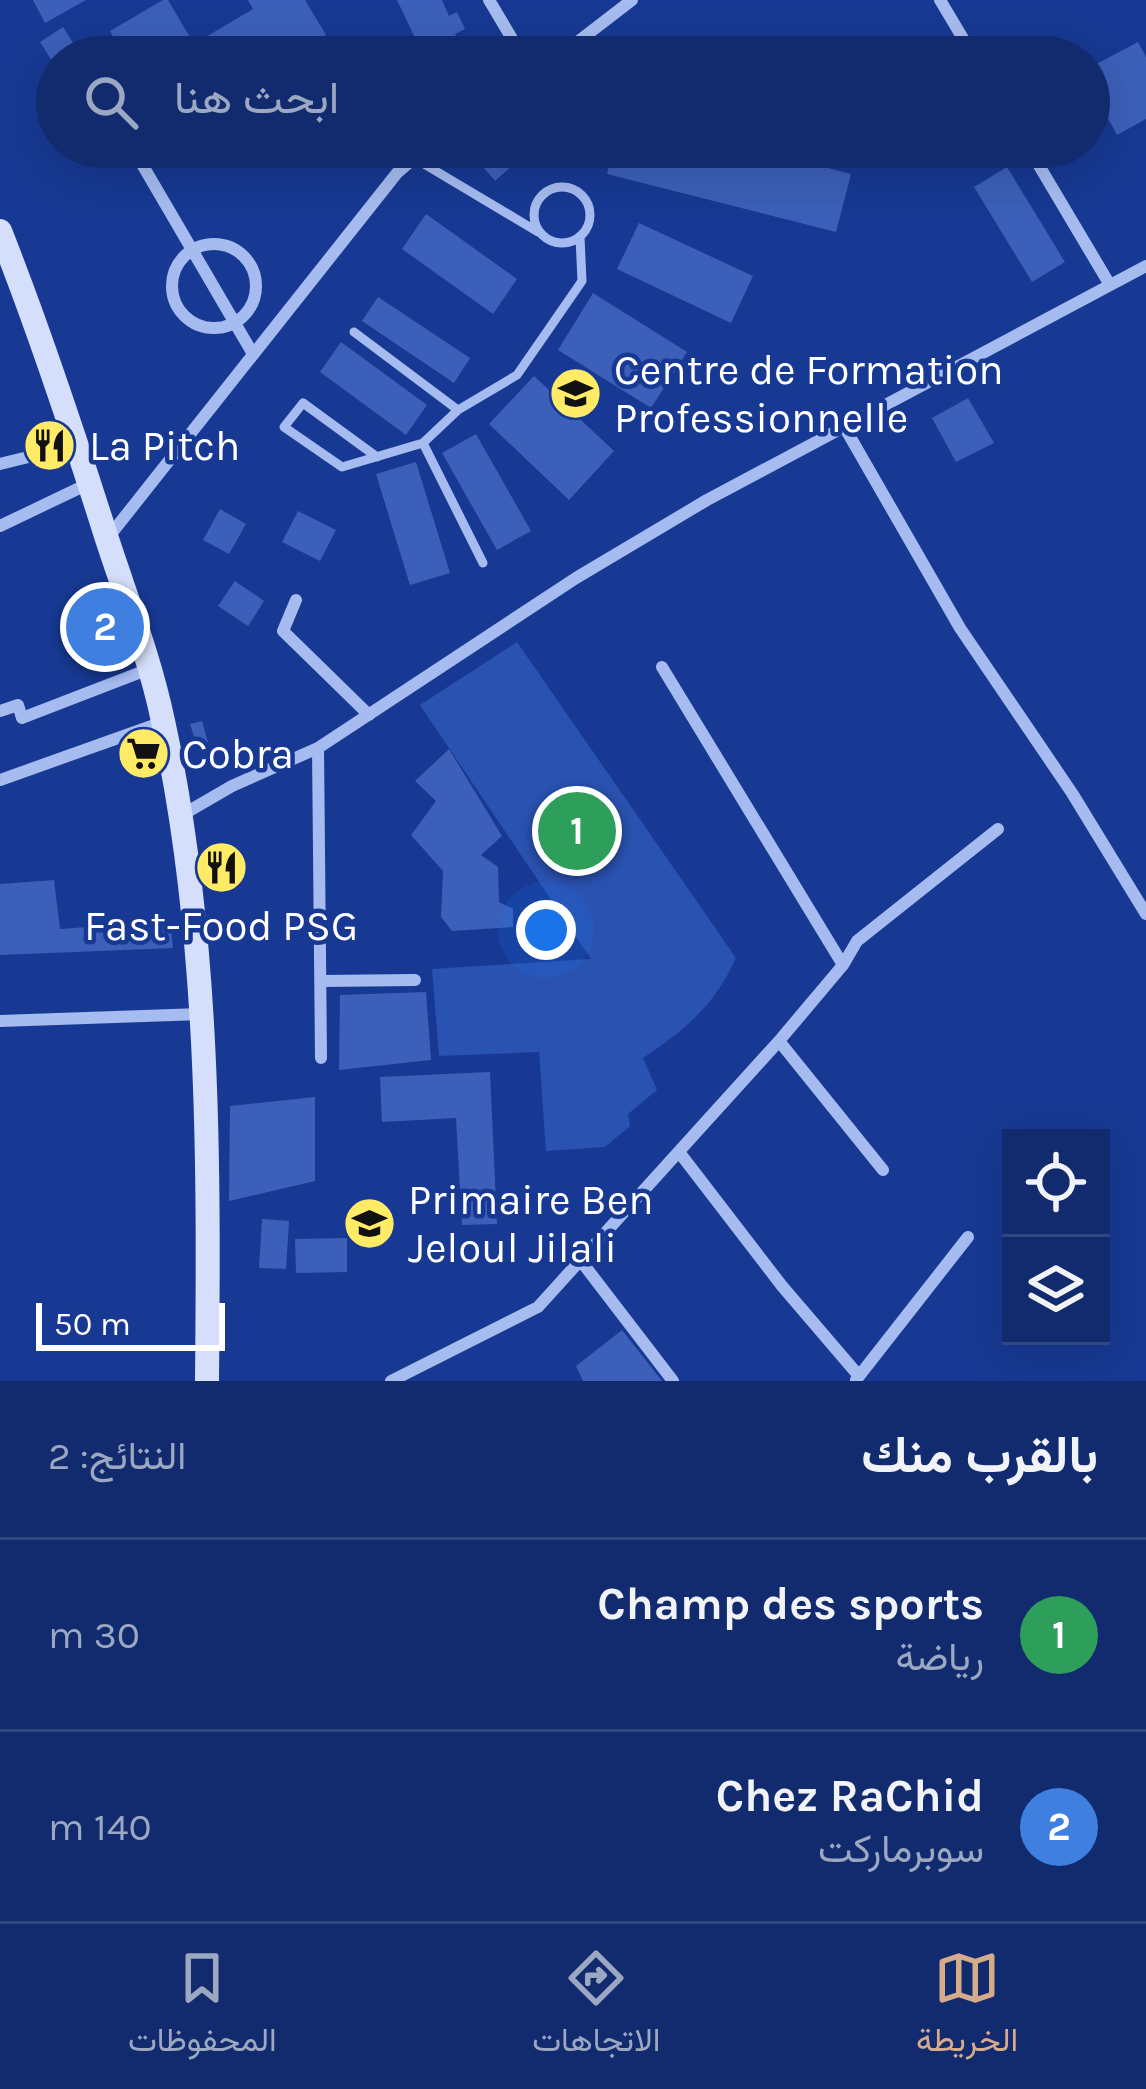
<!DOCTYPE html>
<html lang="ar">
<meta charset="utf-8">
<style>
body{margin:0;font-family:Karla,Vazirmatn,sans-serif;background:#1a3373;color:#f1f3f6;direction:rtl}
.controls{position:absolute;right:36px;bottom:36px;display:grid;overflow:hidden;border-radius:0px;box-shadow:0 12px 48px #0002}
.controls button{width:108px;height:108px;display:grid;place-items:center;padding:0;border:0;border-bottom:3px solid #304781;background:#112b6e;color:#f1f3f6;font:60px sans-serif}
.scale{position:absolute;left:36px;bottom:30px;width:189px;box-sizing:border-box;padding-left:12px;border:6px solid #fff;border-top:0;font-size:33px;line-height:42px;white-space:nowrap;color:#fff;-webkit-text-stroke:9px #173993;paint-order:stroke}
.you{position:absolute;left:546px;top:930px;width:42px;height:42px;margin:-30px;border:9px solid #fff;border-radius:50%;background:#1a73e8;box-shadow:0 0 0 18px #1a73e833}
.badge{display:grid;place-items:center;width:78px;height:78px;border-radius:50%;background:#d6ab8b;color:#fff;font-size:39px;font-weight:700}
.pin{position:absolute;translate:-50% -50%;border:6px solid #fff;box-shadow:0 3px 12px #0006}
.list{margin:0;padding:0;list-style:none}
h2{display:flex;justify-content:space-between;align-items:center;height:156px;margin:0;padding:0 48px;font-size:51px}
h2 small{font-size:39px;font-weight:400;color:#9ca7c2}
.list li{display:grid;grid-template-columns:78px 1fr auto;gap:36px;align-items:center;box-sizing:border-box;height:192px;padding:0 48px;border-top:3px solid #304781}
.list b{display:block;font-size:45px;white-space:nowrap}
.list p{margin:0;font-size:39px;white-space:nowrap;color:#9ca7c2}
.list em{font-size:39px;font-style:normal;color:#9ca7c2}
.icon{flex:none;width:66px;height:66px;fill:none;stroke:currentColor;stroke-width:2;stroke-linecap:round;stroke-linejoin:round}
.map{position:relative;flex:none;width:1146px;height:1381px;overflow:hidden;direction:ltr}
.search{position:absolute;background:#112b6e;box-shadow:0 12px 48px #0002;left:36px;right:36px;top:36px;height:132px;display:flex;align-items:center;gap:30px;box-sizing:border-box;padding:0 42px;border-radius:66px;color:#9ca7c2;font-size:45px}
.sheet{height:540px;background:#112b6e}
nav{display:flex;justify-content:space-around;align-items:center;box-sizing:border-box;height:168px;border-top:3px solid #304781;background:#112b6e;font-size:33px;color:#9ca7c2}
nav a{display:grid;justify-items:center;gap:6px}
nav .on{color:#d6ab8b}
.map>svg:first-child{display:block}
.green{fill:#2a52b1}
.building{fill:#3c60b9}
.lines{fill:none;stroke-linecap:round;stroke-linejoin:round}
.service{stroke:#a6bcf0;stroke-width:9}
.minor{stroke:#a6bcf0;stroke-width:12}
.secondary{stroke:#d5dffb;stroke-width:24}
.labels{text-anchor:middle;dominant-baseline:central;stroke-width:9;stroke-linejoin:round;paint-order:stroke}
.poi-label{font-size:42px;fill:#fff;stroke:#173993;text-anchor:start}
</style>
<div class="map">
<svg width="1146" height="1381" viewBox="0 0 1146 1381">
<rect width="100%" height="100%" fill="#173993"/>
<path class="green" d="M517,642L736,958C714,1006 686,1029 643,1058L657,1090L628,1114L630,1126L605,1147L546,1151L539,1052L439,1056L432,969L591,959L420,705Z"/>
<path class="building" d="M33,0H86L45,23Z
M163,0H168L194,44L253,9L248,0H305L326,35L288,57H125L110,31Z
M397,0H442L449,16L457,12L465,29L455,34L461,47L439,57H424Z
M63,27L82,57H57V69L40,42Z
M1138,42L1146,57V119L1117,135L1089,83V68Z
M496,147H533L495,181L479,162Z
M614,147H746L851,174L836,232L607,174Z
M1007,167L1065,262L1032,282L974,187Z
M426,214L517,279L493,314L402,249Z
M639,223L753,276L731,323L617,269Z
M593,293L687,352L651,408L558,350Z
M378,297L470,358L454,383L362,321Z
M341,342L427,405L406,435L320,372Z
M534,376L614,451L569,500L489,424Z
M968,398L994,443L956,462L932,418Z
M476,434L531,531L497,550L442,453Z
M416,462L450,573L410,585L376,474Z
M220,509L246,524L229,554L203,540Z
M298,511L336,530L320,561L282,542Z
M235,581L264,601L248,626L218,606Z
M202,721L208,742L197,746L190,724Z
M449,749L502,836L481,855L498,867L499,902L513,909V927L452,931L441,917L443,871L411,835L436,801L415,781Z
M54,880L60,929L170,921L173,948L0,955V884Z
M426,992L431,1060L339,1070L340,995Z
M490,1072L497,1224L462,1225L456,1118L382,1122L380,1077Z
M315,1097V1181L229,1201L230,1106Z
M262,1219L289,1221L286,1269L259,1268Z
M347,1238V1272L296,1273L295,1239Z
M622,1330L662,1381H583L576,1366Z"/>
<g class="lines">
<path class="service" d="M414,158L538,232
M534 215a28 28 0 1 1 56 0a28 28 0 1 1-56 0Z
M354,332L458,410
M423,443L483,563
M377,457L303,403L284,427L342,467L423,443L458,410L517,375L582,281L580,237"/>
<path class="minor" d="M489,0L523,57
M940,0L974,57
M558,57L632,0
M132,147L253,354
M1028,147L1110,285
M172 286a42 42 0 1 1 84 0a42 42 0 1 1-84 0Z
M845,428L960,628L1072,793L1146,914
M0,464L77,445
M0,526L90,483
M107,539L397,173L427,147
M296,600L283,631L369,715
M662,667L843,965
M0,711L18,705L22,718L149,669
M318,748L321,1058
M0,780L163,722
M182,815L232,786L318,748L576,578L707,500L1146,266
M321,981L415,980
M0,1021L201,1014
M779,1041L883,1170
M679,1152L782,1286L859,1376
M581,1261L673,1381
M856,1380L968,1237
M391,1381L538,1307L779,1041L843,965L857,941L998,829"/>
<path class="secondary" d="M0,231C40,332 74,435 107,539C127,600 150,659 163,721C210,936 209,1162 207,1381"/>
</g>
<defs>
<symbol id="university-disc" viewBox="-11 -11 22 22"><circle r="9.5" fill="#ffeb66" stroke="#173993"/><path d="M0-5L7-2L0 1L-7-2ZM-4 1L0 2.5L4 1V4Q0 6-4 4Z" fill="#111"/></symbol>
<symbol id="restaurant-disc" viewBox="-11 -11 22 22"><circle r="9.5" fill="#ffeb66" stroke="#173993"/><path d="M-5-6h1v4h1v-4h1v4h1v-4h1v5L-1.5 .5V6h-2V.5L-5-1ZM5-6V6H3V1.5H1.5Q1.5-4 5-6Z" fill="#111"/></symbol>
<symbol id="supermarket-disc" viewBox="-11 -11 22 22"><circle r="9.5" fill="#ffeb66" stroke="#173993"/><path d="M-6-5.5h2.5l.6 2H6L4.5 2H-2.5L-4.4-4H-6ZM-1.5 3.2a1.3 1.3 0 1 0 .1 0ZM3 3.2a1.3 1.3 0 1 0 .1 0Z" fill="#111"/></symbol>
<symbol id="school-disc" viewBox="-11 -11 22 22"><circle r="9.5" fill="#ffeb66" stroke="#173993"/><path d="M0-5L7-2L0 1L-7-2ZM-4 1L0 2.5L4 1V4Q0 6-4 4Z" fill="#111"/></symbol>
</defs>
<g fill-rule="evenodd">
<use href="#university-disc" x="546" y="364" width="59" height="59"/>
<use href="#restaurant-disc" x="20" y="416" width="59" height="59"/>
<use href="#supermarket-disc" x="114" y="724" width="59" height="59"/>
<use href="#restaurant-disc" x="192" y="838" width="59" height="59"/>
<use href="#school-disc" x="340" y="1194" width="59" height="59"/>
</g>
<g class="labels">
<g class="poi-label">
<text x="614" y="370">Centre de Formation<tspan x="614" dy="48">Professionnelle</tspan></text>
<text x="89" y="446">La Pitch</text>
<text x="182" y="754">Cobra</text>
<text x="221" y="926" text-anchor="middle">Fast-Food PSG</text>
<text x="408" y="1200">Primaire Ben<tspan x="408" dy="48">Jeloul Jilali</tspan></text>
</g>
</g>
</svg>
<div class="controls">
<button><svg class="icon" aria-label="locate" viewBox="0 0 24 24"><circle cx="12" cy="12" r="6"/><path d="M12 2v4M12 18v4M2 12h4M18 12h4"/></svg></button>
<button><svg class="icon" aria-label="layers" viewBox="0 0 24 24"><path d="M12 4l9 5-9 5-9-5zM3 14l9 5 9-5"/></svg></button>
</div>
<div class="scale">50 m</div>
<div class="you"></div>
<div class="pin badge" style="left:577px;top:831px;background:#2e9e5b">1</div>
<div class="pin badge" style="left:105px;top:627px;background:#3f7fe0">2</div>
<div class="search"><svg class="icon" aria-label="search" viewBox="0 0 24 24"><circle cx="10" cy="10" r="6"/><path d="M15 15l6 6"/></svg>ابحث هنا</div>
</div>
<section class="sheet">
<h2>بالقرب منك<small>النتائج: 2</small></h2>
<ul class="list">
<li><span class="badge" style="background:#2e9e5b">1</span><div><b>Champ des sports</b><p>رياضة</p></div><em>30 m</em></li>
<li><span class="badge" style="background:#3f7fe0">2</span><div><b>Chez RaChid</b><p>سوبرماركت</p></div><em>140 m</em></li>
</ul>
</section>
<nav>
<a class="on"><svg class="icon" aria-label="map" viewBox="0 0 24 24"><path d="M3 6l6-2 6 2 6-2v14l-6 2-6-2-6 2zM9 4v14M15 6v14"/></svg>الخريطة</a>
<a><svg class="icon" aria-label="directions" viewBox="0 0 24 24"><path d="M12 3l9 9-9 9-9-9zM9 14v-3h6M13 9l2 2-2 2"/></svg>الاتجاهات</a>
<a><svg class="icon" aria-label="saved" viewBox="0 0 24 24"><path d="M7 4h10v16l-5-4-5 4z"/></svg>المحفوظات</a>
</nav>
